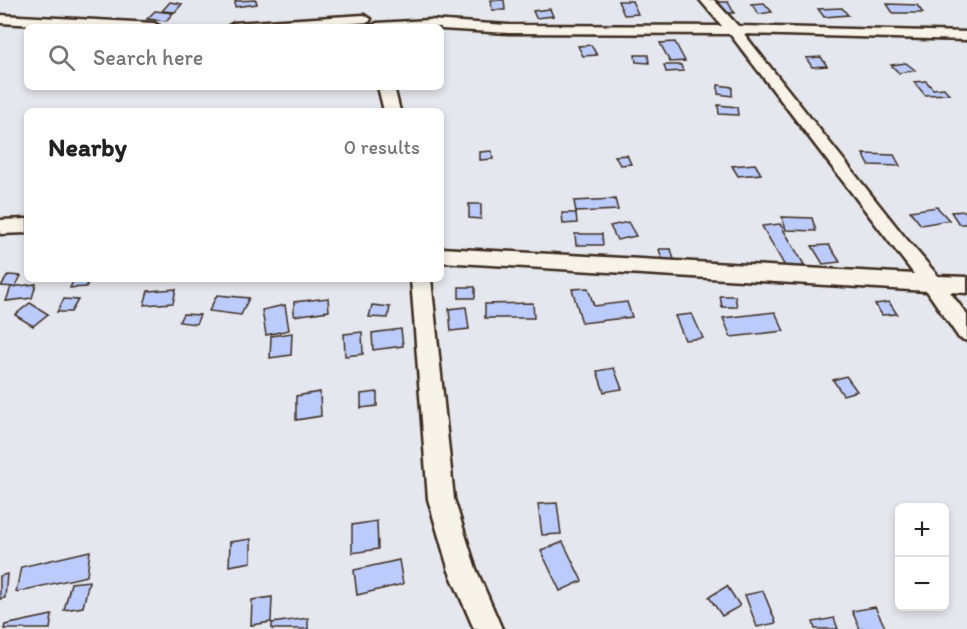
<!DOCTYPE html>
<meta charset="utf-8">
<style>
body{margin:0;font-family:Itim,sans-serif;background:#f6f6f6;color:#222}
.controls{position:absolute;right:18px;bottom:18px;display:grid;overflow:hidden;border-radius:9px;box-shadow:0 3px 9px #0003}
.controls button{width:54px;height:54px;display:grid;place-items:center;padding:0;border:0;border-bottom:2px solid #e0e0e0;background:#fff;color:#222;font:30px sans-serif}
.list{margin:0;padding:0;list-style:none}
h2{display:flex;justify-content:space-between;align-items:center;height:78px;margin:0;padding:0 24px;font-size:26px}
h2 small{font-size:20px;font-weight:400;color:#767676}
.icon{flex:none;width:33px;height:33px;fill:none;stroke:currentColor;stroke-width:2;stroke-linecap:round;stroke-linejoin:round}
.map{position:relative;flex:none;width:967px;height:629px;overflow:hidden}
.search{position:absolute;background:#fff;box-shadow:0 3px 9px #0003;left:24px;top:24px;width:420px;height:66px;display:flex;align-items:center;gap:15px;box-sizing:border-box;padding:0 21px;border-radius:9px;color:#767676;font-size:22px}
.panel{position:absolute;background:#fff;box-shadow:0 3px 9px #0003;left:24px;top:108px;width:420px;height:174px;border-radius:9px}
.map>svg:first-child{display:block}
.building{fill:#bbccfc;stroke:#3b2a1e;stroke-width:1.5}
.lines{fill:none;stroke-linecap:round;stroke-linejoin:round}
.minor-casing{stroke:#3b2a1e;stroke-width:5}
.minor{fill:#f7f3e8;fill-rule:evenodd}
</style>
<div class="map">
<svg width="967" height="629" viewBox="0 0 967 629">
<rect width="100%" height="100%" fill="#e5e7ee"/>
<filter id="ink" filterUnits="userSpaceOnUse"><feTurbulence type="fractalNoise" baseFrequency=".0167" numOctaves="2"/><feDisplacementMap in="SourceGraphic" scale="12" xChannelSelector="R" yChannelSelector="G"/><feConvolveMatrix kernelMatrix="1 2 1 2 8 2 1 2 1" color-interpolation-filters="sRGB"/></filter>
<g filter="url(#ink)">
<path class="building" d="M256,0L257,4L235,7V1Z
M491,0H504L505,10H492Z
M618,1H632L638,14L624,15Z
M170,2L182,4L175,12L162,11Z
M715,2H728L734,13H720Z
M764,3L772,12L759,14L751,4Z
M887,4L917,5L923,13H893Z
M842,8L848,15L824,17L818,9Z
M550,9L553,16L536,18L533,11Z
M155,11L173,13L166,21L147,19Z
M675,42L685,61L670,62L660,43Z
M591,45L597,55L583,56L578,46Z
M635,55H648L649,63L636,62Z
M821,57L827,66L812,67L806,58Z
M906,63L915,70L899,73L891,65Z
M664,65H681L683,71L666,72Z
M926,81L933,89L944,88L949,94L925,95L914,82Z
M718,85L732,87V96L718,94Z
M718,105L737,107L738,115L719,114Z
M492,151L493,159L480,160V152Z
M863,154L894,155L900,166L869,165Z
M627,155L631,164L620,165L615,156Z
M755,164L761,174L738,176L732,166Z
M615,199L618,210L576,212L574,201Z
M469,204H481V219L469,218Z
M937,207L949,220L921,225L910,211Z
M966,211L967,224H959L951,212Z
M562,213H576L577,223L563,224Z
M782,217L812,218L816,231L786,230Z
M628,222L636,236L617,240L610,226Z
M780,224L805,266L786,268L762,226Z
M575,234H602L603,245H576Z
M829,245L840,262L823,264L812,246Z
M659,249H671L675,263H663Z
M8,275L21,276L15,287L1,286Z
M74,279H90L86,287L70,288Z
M36,284L32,298L6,301L11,287Z
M459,287H475V298H459Z
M588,288L594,306L627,302L632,317L582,323L572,289Z
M176,289L173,303L144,305L148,291Z
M217,295L249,298L241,315L209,311Z
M720,296H735L737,307H722Z
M328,298L329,311L294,316V302Z
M64,299L78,300L71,312H57Z
M889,302L897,314L882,315L875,304Z
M30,303L48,314L33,326L15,315Z
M533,303L534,318H485V304Z
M285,305L289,330L266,335L262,310Z
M372,305L390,307L388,318L369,317Z
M466,307L469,329L451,331L449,309Z
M775,312L784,331L731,337L723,318Z
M183,314L200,315L196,324L179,322Z
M692,314L703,338L685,340L675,316Z
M401,329L403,346L373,350L372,333Z
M362,332L363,354L345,356L344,334Z
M292,333L291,355L270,358L271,336Z
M614,368L622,389L604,392L597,371Z
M846,376L857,391L843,395L833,380Z
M320,392L321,416L296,420V396Z
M377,392V406L361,408V394Z
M557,503L561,534L542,535L538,504Z
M377,521L378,549L352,553V525Z
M251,539V562L229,566L230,542Z
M563,542L582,581L560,591L541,551Z
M90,551L87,576L16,592L21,567Z
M399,560L403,584L357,595L354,570Z
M7,574L5,598L0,599V576Z
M89,581L83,607L64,610L71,583Z
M727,586L740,606L722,616L709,597Z
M763,591L776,623L757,627L745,595Z
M272,597L271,622L251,625L252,600Z
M875,607L886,629H860L852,611Z
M52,615L50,629H4L5,625Z
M308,618V629H272V623Z
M834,618L838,629H815L813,622Z"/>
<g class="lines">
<defs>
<path id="minor" d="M700,0H714L738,26L967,32V40L744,34L903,235L938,276L967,277V293L950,292L967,315V341L959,338L927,291L441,262V248L914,274L730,34L508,33L441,29V27H370L377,23L429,20L508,25L722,26Z
M0,15L154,23L161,27H73L0,23Z
M364,15L371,19L369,22L302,27H227L234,23Z
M378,87H394L400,111H384Z
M27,219V233L0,234V220Z
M411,279H431L454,499L476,569L502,629H474L449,571L428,499Z"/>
</defs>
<use href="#minor" class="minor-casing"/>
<use href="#minor" class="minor"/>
</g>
</g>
</svg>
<div class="controls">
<button>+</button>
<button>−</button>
</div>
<div class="search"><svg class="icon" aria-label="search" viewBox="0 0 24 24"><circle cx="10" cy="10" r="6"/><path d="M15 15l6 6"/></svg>Search here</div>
<section class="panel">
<h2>Nearby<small>0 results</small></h2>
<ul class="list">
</ul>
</section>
</div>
